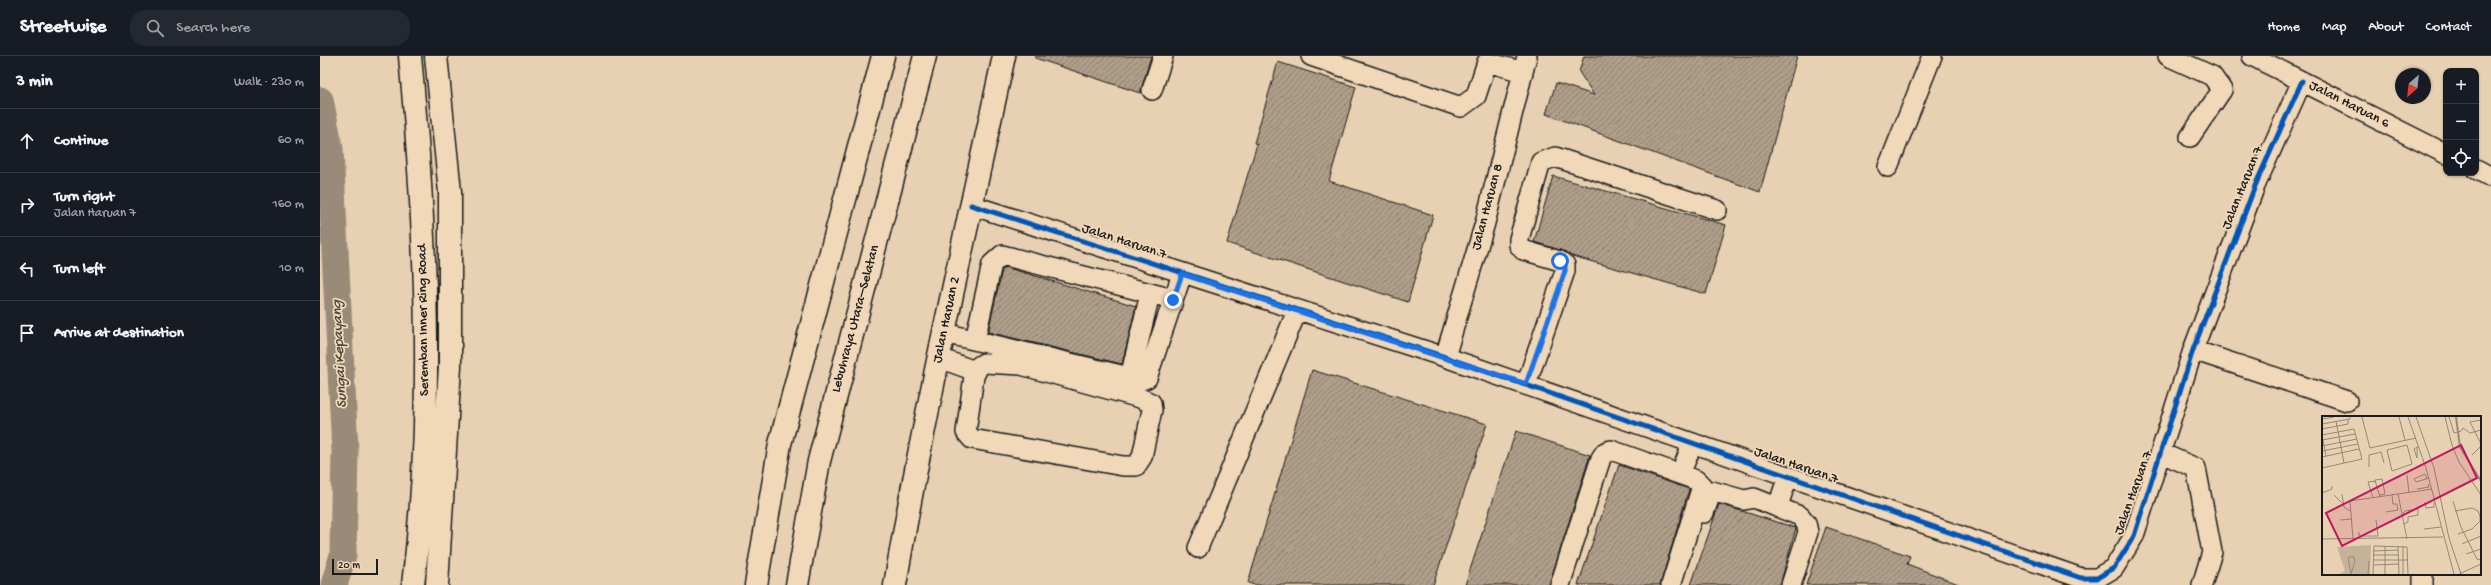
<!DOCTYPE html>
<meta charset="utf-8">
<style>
body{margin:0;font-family:"Gochi Hand",sans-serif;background:#242831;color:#f1f3f6}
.controls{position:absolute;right:12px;top:12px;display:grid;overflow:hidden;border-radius:8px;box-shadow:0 1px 3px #0004}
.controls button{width:36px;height:36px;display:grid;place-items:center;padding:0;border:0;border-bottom:1px solid #363941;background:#171b24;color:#f1f3f6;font:20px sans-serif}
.compass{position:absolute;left:2075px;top:12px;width:36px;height:36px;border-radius:50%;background:#171b24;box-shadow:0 1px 3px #0004;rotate:207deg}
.scale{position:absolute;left:12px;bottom:10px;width:46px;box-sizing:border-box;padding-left:4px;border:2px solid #1c1c1c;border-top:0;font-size:11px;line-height:14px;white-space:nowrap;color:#1c1c1c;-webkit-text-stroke:3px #f0d8b8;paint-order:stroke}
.stop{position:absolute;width:12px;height:12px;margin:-9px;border:3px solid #1a73e8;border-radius:50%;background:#fff}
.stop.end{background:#1a73e8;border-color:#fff;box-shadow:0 1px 4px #0008}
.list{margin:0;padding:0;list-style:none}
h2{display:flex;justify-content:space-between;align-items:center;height:52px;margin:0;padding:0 16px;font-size:17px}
h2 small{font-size:13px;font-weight:400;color:#9ea1a6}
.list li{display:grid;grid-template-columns:26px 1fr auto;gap:12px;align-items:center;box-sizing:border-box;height:64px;padding:0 16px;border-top:1px solid #363941}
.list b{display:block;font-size:15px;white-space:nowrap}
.list p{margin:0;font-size:13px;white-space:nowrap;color:#9ea1a6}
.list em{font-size:13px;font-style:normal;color:#9ea1a6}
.icon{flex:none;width:22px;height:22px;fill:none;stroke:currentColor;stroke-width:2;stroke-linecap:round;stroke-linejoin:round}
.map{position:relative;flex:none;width:2171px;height:529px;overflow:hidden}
header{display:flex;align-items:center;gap:24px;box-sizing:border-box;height:56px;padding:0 20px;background:#171b24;border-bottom:1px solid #363941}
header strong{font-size:19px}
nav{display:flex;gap:22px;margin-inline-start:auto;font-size:14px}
.search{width:280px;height:36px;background:#242831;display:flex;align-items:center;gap:10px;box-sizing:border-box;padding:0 14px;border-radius:16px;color:#9ea1a6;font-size:15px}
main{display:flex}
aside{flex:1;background:#171b24}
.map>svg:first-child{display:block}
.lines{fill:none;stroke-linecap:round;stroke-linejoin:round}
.river{stroke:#998b78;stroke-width:27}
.building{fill:url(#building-hatch);stroke:#1c1c1c}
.minor-casing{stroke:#1c1c1c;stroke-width:22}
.major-casing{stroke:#1c1c1c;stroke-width:25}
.highway-casing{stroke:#1c1c1c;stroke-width:25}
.minor{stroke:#f0d8b8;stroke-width:19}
.major{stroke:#f0d8b8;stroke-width:22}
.highway{stroke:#f0d8b8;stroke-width:22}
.cycleway-casing{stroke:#f0d8b8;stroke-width:8}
.cycleway{stroke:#0057b8;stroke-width:5}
.route{stroke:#1a73e8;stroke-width:5}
.labels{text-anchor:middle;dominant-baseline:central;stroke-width:3.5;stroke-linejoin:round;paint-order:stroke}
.street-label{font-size:14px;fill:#1c1c1c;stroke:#f0d8b8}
.water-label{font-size:15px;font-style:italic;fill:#4e4841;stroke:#f0d8b8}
.inset-river{fill:none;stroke:#998b78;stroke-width:2}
.inset-road{fill:none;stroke:#968876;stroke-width:1}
.view{fill:#c2185b;fill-opacity:0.15;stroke:#c2185b;stroke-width:2}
.inset-edge{fill:none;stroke:#1c1c1c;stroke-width:2}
</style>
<header>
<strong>Streetwise</strong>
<div class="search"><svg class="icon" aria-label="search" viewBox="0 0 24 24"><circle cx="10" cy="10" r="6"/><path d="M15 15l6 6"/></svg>Search here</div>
<nav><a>Home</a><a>Map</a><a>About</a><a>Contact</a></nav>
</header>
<main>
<aside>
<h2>3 min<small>Walk · 230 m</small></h2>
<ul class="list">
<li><svg class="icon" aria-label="ahead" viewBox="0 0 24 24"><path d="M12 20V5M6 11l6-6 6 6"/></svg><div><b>Continue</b></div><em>60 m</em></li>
<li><svg class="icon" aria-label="right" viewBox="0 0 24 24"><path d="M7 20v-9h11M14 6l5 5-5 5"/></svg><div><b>Turn right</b><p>Jalan Haruan 7</p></div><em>160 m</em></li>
<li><svg class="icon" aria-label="left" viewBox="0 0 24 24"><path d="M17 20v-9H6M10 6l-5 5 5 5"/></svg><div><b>Turn left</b></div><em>10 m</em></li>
<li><svg class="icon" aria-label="arrive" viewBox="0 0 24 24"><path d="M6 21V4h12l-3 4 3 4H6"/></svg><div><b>Arrive at destination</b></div></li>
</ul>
</aside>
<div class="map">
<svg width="2171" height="529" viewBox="0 0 2171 529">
<defs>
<pattern id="building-hatch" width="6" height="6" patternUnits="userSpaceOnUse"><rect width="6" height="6" fill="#af9e89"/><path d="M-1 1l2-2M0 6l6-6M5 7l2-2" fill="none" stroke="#8e806f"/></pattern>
</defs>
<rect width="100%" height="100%" fill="#e8d0b2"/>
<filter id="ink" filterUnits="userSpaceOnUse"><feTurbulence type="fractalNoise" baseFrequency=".025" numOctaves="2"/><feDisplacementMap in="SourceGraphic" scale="8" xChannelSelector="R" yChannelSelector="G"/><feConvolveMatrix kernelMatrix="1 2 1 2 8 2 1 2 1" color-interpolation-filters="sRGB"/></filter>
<g filter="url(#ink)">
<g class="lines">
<path class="river" d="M0,44L10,93L25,395L23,499L14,529"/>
</g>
<path class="building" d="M716,0H831L820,37L715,2Z
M1264,0H1477L1440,136L1226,58L1236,27L1274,39L1259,16Z
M958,6L1036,31L1009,125L1113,159L1088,246L907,187L937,88L934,87Z
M1233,120L1406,169L1386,238L1252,200L1243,195L1214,186Z
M685,211L816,250L802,308L668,276L682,214Z
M992,314L1167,368L1113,529H935L928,527Z
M1196,375L1270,399L1229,529H1145Z
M1299,409L1369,433L1340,529H1258Z
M1399,448L1476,472L1460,529H1371Z
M1506,471L1590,500L1587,508L1641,529H1486Z"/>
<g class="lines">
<defs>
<path id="minor" d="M991,0L1141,51L1156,40L1167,6L1203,16
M1848,0L1892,20L1902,34L1870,81
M1932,0L2126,98
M832,34L843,0
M1568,111L1612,0
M2156,113L2171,121
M651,149L1125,301L1761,522H1777L1794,512L1814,480L1873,294L1935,130L1982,25
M624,277L822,324L827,322L862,218
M655,284L672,208L682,199L853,243
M1873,294L2027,345
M1125,301L1165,167L1207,0
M619,302L655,315
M664,307L701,309L820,342L831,347L832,354L822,401L816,410H803L652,383L646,376L654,320L659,310Z
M810,321L830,238
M1206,329L1245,215V209L1240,205L1203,194L1199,189V183L1221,106L1235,101L1397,154
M1841,397L1876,412L1892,496L1882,529
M1360,418L1373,387
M1458,450L1468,420
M1384,457L1392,435L1424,444L1434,442L1480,460L1486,467L1488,476L1471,529
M878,492L977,255
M2103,518V529
M1240,529L1281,402L1285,396L1291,394L1376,424L1382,430L1351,529"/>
<path id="major" d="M90,0C106,176 115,353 93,529
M116,0L130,136V310L117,529
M575,529C605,352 646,176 684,0"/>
<path id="highway" d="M436,529L460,388L563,0
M477,529L499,405L605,0"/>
</defs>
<use href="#minor" class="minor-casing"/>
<use href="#major" class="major-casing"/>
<use href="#highway" class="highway-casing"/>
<use href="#minor" class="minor"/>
<use href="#major" class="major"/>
<use href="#highway" class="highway"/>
<defs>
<path id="cycleway" d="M651,149L1125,301L1761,522H1777L1794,512L1814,480L1873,294L1935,130L1982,25"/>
</defs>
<use href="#cycleway" class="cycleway-casing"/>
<use href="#cycleway" class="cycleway"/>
</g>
</g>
<g class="lines" filter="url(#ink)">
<path class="route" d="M853,244L862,218L1206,328L1245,215V209L1240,205"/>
</g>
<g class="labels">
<g class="street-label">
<text transform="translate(2029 49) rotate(27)">Jalan Haruan 6</text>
<text transform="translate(1923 132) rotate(-68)">Jalan Haruan 7</text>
<text transform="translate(1168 151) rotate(-75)">Jalan Haruan 8</text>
<text transform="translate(804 186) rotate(18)">Jalan Haruan 7</text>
<text transform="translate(536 263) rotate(-75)">Lebuhraya Utara–Selatan</text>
<text transform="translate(104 264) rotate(-91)">Seremban Inner Ring Road</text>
<text transform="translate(627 264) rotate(-78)">Jalan Haruan 2</text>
<text transform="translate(1476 410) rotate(19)">Jalan Haruan 7</text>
<text transform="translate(1814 437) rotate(-70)">Jalan Haruan 7</text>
</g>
<g class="water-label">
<text transform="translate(20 298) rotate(-93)">Sungai Kepayang</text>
</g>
</g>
<g transform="translate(2002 360)">
<rect width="159" height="159" fill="#e8d0b2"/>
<path d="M49,129L48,158H17L23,155L15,131Z" fill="#c6b299"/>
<path class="inset-river" d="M134,1L138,31L159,65"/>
<path class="inset-road" d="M40,1L48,32L94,22M77,1L83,24M86,1L104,52L132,158M94,1L112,52L127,122L139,158M123,1L130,29L137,46L159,79M127,1L132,17L139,15L141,12L148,17L159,14M0,3L12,1M159,4L148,6L159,28M14,5L22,47M0,8L28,3V1M0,13L26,8V3M0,24L33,18M85,29L90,48L70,55L65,34ZM0,30L35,23M95,31L92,33L95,42V31H97M0,35L36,28M150,39L159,30M0,41L37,33M47,51V39L59,36L62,47M0,52L40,43L32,13L0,19L4,40M85,59L87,77M105,63L103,58L92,63L94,66L107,62M95,73L107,71L106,68M0,77L10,73V70M20,78L22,91L28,95M76,78L85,123M12,79L21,88M58,79L63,78L60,63L53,64L58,81M51,82L46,66L53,65V67M131,85L139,111L155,143L159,144M103,86L104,92L112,91V86M133,95L150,92L156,95L158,100V105L150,113L136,118M64,96L76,94L75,88H71L70,79M80,99L83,95L96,93V99L86,101V106L82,108M18,104L30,103M54,104L56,120M102,113L119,111M37,116V120H56M0,123L121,121M31,123L28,85L110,73M140,128L159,120M76,130L77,158M81,130V158M51,135L76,134M144,138L159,133M51,139H76M51,144H86M51,149L77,148M29,158L33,145L31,140L26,142L29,157M46,158L47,145M51,158L52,130L85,131L86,158M63,158V130M137,158L159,148"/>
<path class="view" d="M139,29L155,62L20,130L4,97Z"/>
<rect width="159" height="159" class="inset-edge"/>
</g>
</svg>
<div class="controls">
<button>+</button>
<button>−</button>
<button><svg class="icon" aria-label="locate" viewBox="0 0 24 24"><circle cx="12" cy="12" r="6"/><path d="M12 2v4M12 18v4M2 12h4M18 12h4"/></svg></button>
</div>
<svg class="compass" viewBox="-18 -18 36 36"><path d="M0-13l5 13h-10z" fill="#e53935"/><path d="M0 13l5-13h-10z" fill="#9ea1a6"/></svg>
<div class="scale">20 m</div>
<div class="stop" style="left:1240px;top:205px"></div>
<div class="stop end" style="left:853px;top:244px"></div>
</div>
</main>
